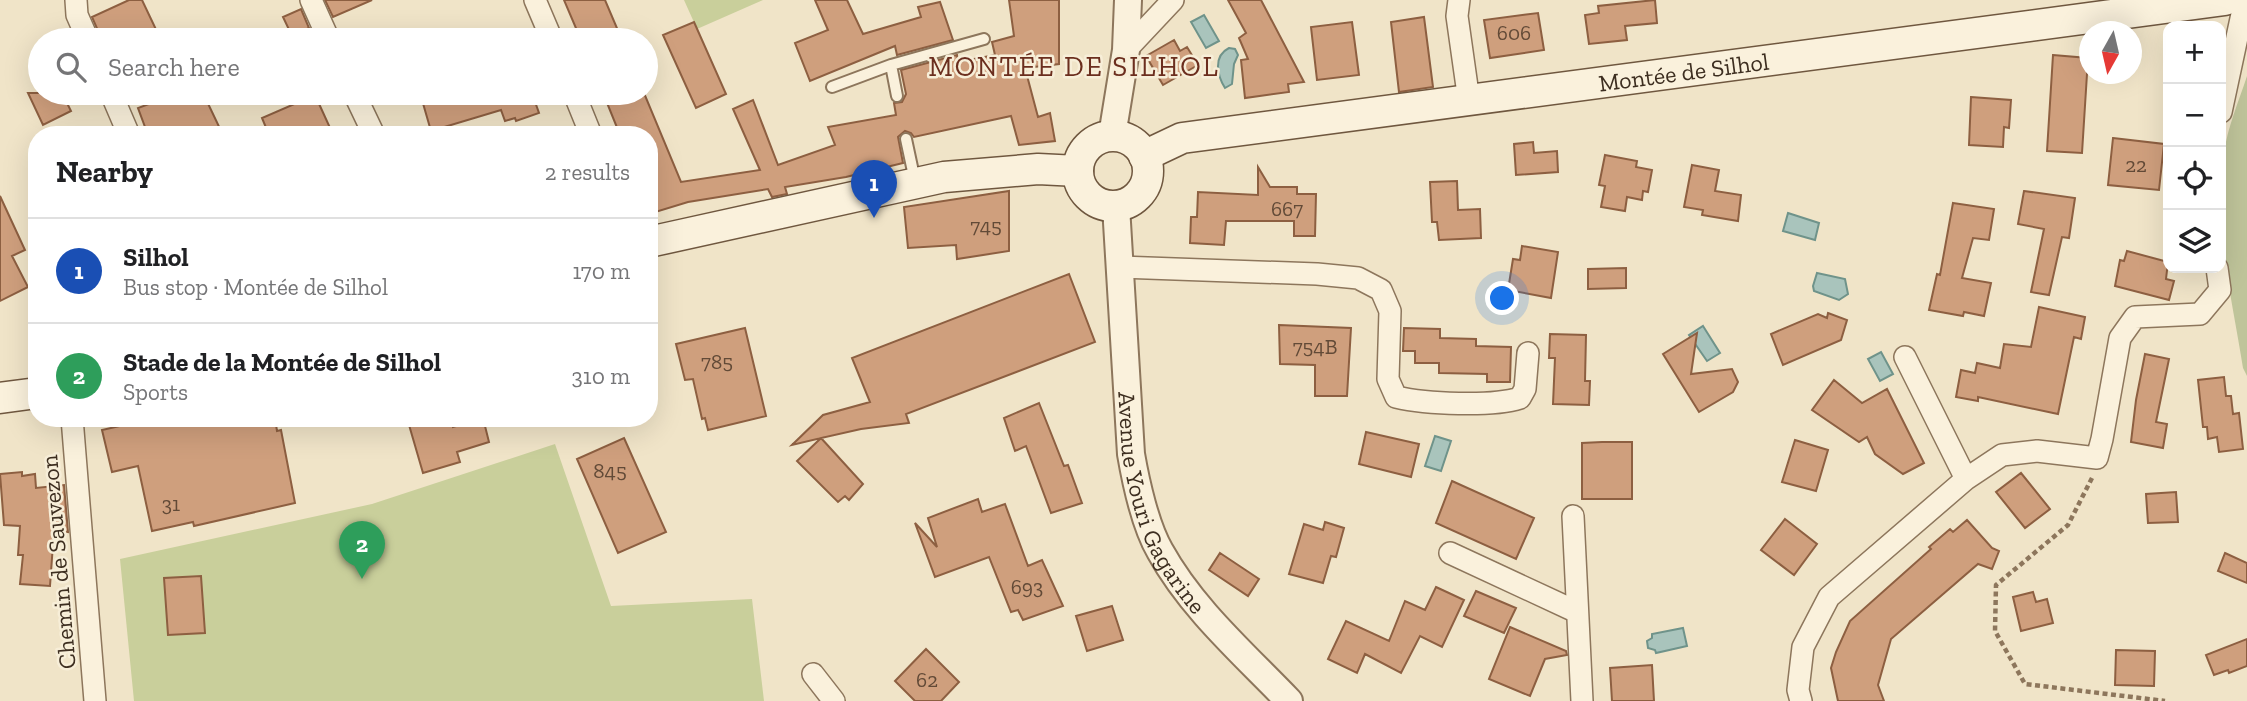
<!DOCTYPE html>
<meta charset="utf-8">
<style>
body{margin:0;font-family:"Zilla Slab",serif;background:#f6f6f6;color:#202124}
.controls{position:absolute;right:21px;top:21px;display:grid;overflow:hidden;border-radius:14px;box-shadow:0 7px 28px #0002}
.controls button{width:63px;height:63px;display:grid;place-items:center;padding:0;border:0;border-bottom:2px solid #e0e0e0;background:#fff;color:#202124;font:35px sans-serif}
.compass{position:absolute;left:2079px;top:21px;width:63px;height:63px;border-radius:50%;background:#fff;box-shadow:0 7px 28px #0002;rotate:188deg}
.you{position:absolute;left:1503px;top:299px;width:24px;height:24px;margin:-18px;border:5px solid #fff;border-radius:50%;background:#1a73e8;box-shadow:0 0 0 10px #1a73e833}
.badge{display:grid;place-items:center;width:46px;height:46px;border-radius:50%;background:#0f766e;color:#fff;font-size:23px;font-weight:700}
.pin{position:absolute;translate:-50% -58px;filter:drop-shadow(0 2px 4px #0008)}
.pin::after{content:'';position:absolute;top:37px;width:24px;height:21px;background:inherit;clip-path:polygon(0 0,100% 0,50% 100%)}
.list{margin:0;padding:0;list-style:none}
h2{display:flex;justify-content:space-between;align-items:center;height:91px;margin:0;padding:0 28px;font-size:30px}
h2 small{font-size:23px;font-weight:400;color:#757577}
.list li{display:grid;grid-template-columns:46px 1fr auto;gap:21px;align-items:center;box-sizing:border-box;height:105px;padding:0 28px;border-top:2px solid #e0e0e0}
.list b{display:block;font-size:26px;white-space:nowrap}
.list p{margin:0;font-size:23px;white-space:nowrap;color:#757577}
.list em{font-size:23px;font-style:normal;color:#757577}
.icon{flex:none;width:38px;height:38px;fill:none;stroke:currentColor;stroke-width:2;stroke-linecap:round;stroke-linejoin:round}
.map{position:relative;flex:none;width:2247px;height:701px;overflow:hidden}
.search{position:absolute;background:#fff;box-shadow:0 7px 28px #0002;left:28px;top:28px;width:630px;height:77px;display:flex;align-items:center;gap:18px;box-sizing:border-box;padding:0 24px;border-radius:38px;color:#757577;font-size:26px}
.panel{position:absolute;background:#fff;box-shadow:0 7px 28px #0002;left:28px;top:126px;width:630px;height:301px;border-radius:28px}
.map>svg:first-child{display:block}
.green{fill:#c9cf9b}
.cemetery{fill:#bfc49a}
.water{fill:#a9c4bc;stroke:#6f938a;stroke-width:2}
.building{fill:#cf9f7d;stroke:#8d5f41;stroke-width:2}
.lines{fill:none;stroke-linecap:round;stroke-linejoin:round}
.service-casing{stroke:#8d765c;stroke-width:14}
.minor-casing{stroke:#8d765c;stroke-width:24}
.tertiary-casing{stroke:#8d765c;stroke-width:30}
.secondary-casing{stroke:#6f573f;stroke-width:33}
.path{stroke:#8d765c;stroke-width:4.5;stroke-dasharray:5 3.5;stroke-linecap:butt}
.service{stroke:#faf1dc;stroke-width:10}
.minor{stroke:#faf1dc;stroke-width:21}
.tertiary{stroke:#faf1dc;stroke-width:26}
.secondary{stroke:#faf1dc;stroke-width:30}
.labels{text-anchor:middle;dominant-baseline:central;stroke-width:5;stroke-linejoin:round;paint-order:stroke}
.number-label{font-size:21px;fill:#624a37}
.street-label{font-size:24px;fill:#3d2e20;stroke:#f7eed8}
.quarter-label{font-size:28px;letter-spacing:2px;fill:#6b2e1e;stroke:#f7eed8}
</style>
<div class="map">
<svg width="2247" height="701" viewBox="0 0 2247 701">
<rect width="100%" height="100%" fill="#f0e4c8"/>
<path class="green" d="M684,0H763L697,29Z
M555,444L611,606L752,599L764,701H134L120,559L372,504Z"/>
<path class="cemetery" d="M2247,76V376L2243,368C2232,298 2213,225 2224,154C2227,128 2239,101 2247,76Z"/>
<path class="water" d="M1204,15L1219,41L1206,48L1191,22Z
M1229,48L1235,49L1238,55L1234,64L1232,84L1225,88C1217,75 1213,56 1229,48Z
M1788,213L1819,223L1815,240L1783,231Z
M1817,273L1845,279L1848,294L1839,300L1814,291L1813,286Z
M1703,326L1720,353L1707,361L1689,335Z
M1881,352L1893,374L1880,381L1868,359Z
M1435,436L1451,441L1441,471L1425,466Z
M1683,628L1687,646L1656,653L1655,650L1648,648L1647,641L1652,638V634Z"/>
<path class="building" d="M129,0H142L161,40H102L92,17Z
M325,0H372L333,17Z
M564,0H605L622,40H581Z
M815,0H847L863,34L921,17L918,7L940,2L953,40L897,55L895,46L810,81L795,43L828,30Z
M1009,0H1059V64L1025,68L1038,117L1050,113L1055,141L1019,145L1011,116L914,137L911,133L905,131L898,137L903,163L846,177L785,187L787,194L772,197L768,189L688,202L649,214V135H620L603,93H644L681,182L760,170L733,109L753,100L778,165L835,145L828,127L896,115L894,103L902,102L906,94L901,70L957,55L958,62L995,55L992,42L1014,36Z
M1228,0H1261L1304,82L1288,84L1289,92L1245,98L1241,60L1248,59L1239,38L1246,33Z
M1655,0L1657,23L1625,26L1627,40L1589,44L1585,15L1599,13L1598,6Z
M301,9L309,28L292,36L283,17Z
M1538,13L1544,50L1490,58L1484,20Z
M1424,17L1433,87L1399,92L1391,22Z
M694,22L726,94L696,108L663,35Z
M1352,22L1359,75L1317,80L1311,27Z
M1174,40L1180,51L1187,47L1198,65L1163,85L1146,56Z
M2053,55L2088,58L2082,153L2047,151Z
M28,93H62L71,111L43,125Z
M178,93H203L223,135H148L138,108Z
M420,93H539L540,97L534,99L539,113L516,121L515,118L505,121L501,110L431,131Z
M315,95L331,130L319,135H269L262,118Z
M1971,97L2011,100L2009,128L2004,127L2003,147L1969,145Z
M2113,138L2164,144L2159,190L2108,185Z
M1533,142L1534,153L1557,151L1558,172L1516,175L1514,144Z
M1605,155L1637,161L1636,167L1652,170L1648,192L1643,191L1642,200L1627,197L1625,211L1601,207L1605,186L1599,185Z
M1692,165L1719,170L1715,191L1741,195L1738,221L1702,215L1703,210L1684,207Z
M1258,167L1270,187H1297V194H1316L1315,236H1294V221H1226L1224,245L1190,243L1191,217H1197L1198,192L1258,195Z
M1457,181L1458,210L1480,209L1481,238L1439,240L1437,222H1432L1430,182Z
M1009,191V251L957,259L956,245L908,248L904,207Z
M2024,191L2075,198L2069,238L2062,237L2049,295L2031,292L2044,229L2018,224Z
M0,196L25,250L12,256L28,287L0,301Z
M1953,203L1994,209L1989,240L1973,238L1962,278L1991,283L1984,316L1964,312L1963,316L1929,310L1937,274L1940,275Z
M1522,246L1558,252L1551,298L1508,290L1513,259L1520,260Z
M2127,251L2168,262L2166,279L2174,281L2169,300L2115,286L2120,260L2124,261Z
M1626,268V288L1588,289V269Z
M1069,274L1095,342L906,414L909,423L861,429L821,438L863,484L849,500L845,496L838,502L797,461L821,438L792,445L823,415L870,402L852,358Z
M2039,307L2085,317L2081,339L2074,337L2058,414L1978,397V401L1956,397L1961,370L1975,373L1977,363L2000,368L2004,344L2031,347Z
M1828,313L1847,320L1841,340L1783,365L1771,334L1818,314L1827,318Z
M1279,325L1351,328L1347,396H1315V365L1280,364Z
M745,328L766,416L708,430L705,418L702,419L693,379L685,380L676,344Z
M1404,328L1440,329V338L1476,339V346L1511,347L1510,382H1487V374L1439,373V363H1415V351H1403Z
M1697,333L1691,374L1732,369L1738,382L1733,392L1699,412L1663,354Z
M1550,334L1586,335L1585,381H1590L1589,405L1553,404L1555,358H1549Z
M2145,354L2169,359L2156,422L2167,424L2163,448L2131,442L2136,400Z
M2224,377L2226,396H2231L2233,414L2239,413L2243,449L2219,452L2217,437L2208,439L2207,427H2203L2198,380Z
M1834,380L1862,403L1887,389L1924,463L1903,474L1875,454L1867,437L1859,442L1812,410Z
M1039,403L1064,466L1068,465L1082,503L1051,513L1026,446L1015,451L1004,418Z
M155,418H275L277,431L281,430L295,503L194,526L193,522L152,531L138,466L112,472L102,430Z
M407,418H451L453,427L483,418L489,442L457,452L460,462L423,473Z
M1366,432L1419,444L1411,477L1359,464Z
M624,438L666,532L618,553L577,459Z
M1795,440L1828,450L1816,491L1782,482Z
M1602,442H1632V499H1582V443Z
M22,472V476L35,474L36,488L64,485L68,532L54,530L50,586L20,584L23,555H18L20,526L4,525L0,474Z
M2021,473L2050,509L2025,528L1996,492Z
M1452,481L1534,518L1516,559L1436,523Z
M2176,492L2178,522L2148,523L2146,494Z
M978,499L982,512L1005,504L1028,566L1042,560L1063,606L1023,620L1018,610L1011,612L989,557L935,577L915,523L937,547L928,518Z
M1785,519L1817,544L1794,575L1761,550Z
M1967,520L1992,548L1999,551L1992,569L1978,564L1891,639L1878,685L1884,701H1838L1831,668L1836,652L1850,621L1931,549L1929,547L1950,529L1953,532Z
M1325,522L1344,528L1336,557L1331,556L1323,583L1289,574L1304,524L1323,530Z
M1220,553L1259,579L1248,596L1209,570Z
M2225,553L2247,563V583L2218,571Z
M201,576L205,633L168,635L164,578Z
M1436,587L1464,600L1442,647L1420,636L1401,673L1365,654L1357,673L1328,659L1346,621L1389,641L1405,601L1425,610Z
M1476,591L1516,608L1504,633L1464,616Z
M2033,592L2036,602L2047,599L2053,623L2021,631L2013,597Z
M1112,606L1123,640L1087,651L1076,616Z
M1510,627L1566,651L1567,655L1545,659L1530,696L1489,679Z
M2247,639V666L2229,673L2228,670L2214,675L2206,655Z
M926,649L959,682L941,701H915L895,681Z
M2116,650L2155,651L2154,686L2115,685Z
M1652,665L1654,701H1612L1610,668Z"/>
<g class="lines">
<defs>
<path id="service" d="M891,65L897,96
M832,87L891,65L984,39
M906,139L915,181"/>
<path id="minor" d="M76,0L77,15L88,40
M311,0L329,40
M535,0L552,40
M1459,0L1457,16L1469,101
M1126,50L1173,0
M111,93L129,135
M354,93L374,135
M574,93L591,135
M2221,112L2245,0
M1120,267L1317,274L1358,278L1381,290L1390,311L1388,379L1396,397C1426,404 1492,407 1520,398L1525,389L1528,353
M1905,357L1966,479
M72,418L95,701
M1573,516L1582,701
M1450,553L1577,612
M813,674L834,701
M1801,701L1798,690L1803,647L1829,597L1966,479L2002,455L2037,451L2097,458L2102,439L2120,338L2135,317L2200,314L2220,290L2217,268"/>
<g id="tertiary">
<path d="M1112,136L1126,50L1128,0"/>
<path id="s1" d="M1116,206L1131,454C1136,483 1146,527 1160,551C1192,609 1244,654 1289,701"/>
</g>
<g id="secondary">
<circle cx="1113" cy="171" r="35"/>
<path id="s2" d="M1144,156L1182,138L2225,0"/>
<path d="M649,242L944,177L1038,169L1078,171"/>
<path d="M0,398L37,393"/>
</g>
</defs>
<use href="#service" class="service-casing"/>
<use href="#minor" class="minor-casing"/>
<use href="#tertiary" class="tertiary-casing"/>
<use href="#secondary" class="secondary-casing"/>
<path class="path" d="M2092,478L2068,525L1996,585L1995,631L2025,684L2165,701"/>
<use href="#service" class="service"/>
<use href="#minor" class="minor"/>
<use href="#tertiary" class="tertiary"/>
<use href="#secondary" class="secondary"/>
</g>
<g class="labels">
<g class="number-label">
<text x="1514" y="32">606</text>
<text x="2136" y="164">22</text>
<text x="1287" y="208">667</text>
<text x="986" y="225">745</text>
<text x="1315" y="346">754B</text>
<text x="717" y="361">785</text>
<text x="610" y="470">845</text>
<text x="171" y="503">31</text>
<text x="1027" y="586">693</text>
<text x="927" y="679">62</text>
</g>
<g class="street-label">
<text stroke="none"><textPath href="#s2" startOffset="548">Montée de Silhol</textPath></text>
<text stroke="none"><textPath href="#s1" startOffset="304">Avenue Youri Gagarine</textPath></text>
<text transform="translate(58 562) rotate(-95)">Chemin de Sauvezon</text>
</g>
<g class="quarter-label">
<text x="1074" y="66">MONTÉE DE SILHOL</text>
</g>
</g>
</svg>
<div class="controls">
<button>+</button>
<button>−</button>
<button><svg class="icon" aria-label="locate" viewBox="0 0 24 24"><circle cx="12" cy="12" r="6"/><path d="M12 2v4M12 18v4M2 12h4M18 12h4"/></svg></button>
<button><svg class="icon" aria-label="layers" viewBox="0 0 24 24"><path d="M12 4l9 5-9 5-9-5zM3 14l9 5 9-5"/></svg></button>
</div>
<svg class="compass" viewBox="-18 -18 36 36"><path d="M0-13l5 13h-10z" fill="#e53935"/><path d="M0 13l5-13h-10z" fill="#757577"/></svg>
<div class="you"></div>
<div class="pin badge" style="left:874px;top:218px;background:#1a4fb4">1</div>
<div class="pin badge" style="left:362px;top:579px;background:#2e9e5b">2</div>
<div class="search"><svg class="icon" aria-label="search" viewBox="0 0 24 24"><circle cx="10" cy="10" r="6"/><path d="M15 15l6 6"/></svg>Search here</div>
<section class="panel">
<h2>Nearby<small>2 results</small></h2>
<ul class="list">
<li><span class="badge" style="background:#1a4fb4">1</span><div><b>Silhol</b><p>Bus stop · Montée de Silhol</p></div><em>170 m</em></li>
<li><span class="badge" style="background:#2e9e5b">2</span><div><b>Stade de la Montée de Silhol</b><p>Sports</p></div><em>310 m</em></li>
</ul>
</section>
</div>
